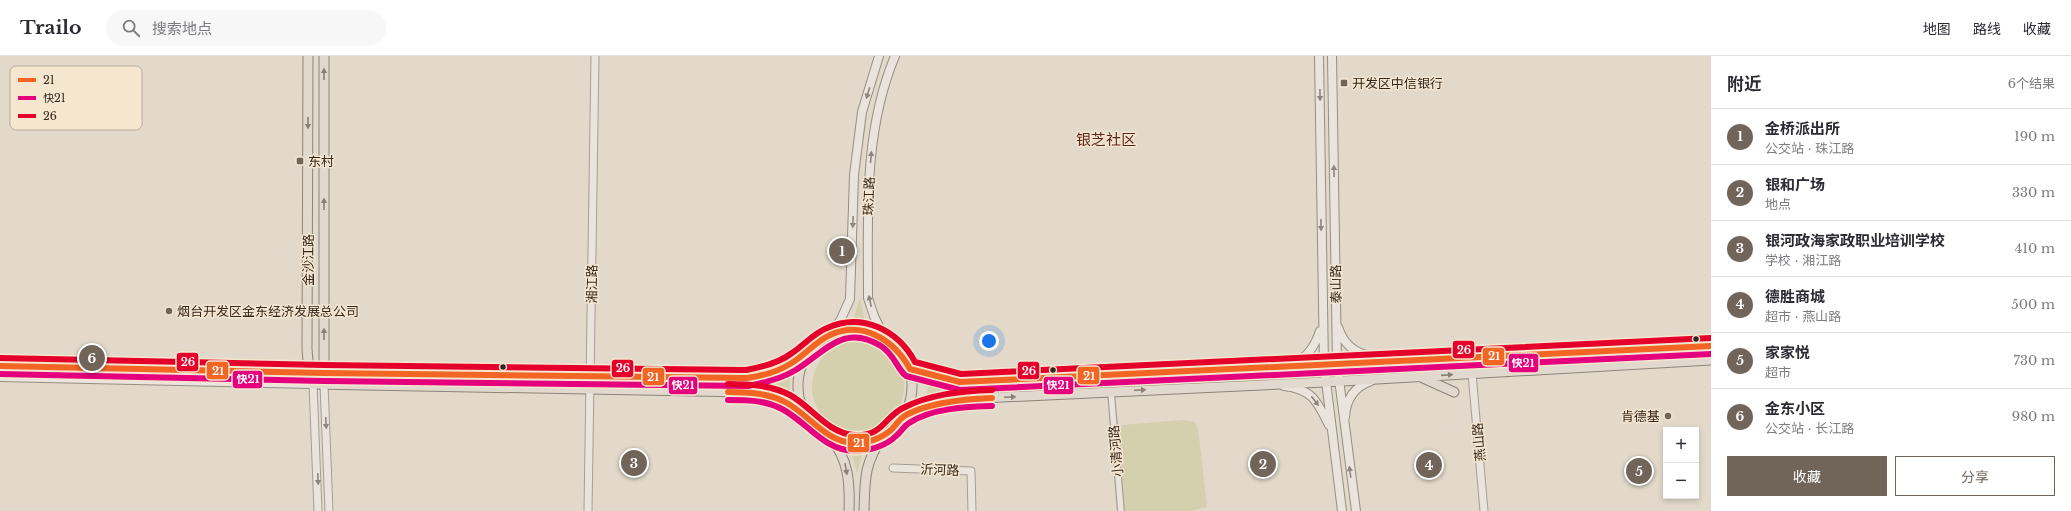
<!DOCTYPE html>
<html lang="zh">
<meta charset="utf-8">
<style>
body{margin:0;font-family:"Libre Baskerville","Noto Sans SC",serif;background:#f7f7f7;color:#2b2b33}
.controls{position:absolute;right:12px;bottom:12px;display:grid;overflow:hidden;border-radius:0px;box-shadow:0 2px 6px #0003}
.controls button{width:36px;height:36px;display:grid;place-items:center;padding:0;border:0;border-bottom:1px solid #e1e1e2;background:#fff;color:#2b2b33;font:20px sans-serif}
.you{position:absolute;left:989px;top:285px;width:14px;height:14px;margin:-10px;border:3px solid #fff;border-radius:50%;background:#1a73e8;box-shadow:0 0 0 6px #1a73e833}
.badge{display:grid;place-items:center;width:26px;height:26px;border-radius:50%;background:#71655a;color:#fff;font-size:13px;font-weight:700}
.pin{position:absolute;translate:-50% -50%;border:2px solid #fff;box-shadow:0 1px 4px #0006}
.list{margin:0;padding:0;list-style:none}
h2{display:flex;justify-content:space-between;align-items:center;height:52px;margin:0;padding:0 16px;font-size:17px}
h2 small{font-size:13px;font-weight:400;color:#7c7c81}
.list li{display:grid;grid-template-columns:26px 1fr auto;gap:12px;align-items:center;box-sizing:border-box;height:56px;padding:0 16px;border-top:1px solid #e1e1e2}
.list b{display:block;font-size:15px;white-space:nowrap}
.list p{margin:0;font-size:13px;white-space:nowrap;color:#7c7c81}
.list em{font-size:13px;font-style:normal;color:#7c7c81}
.actions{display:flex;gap:8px;padding:12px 16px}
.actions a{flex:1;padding:9px 0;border:1px solid #71655a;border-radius:0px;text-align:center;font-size:14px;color:#71655a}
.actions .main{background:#71655a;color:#fff}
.icon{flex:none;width:22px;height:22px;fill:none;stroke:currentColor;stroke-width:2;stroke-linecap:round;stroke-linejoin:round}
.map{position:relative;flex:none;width:1711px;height:455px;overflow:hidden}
header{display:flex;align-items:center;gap:24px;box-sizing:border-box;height:56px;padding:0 20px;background:#fff;border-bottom:1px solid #e1e1e2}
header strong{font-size:19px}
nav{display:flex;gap:22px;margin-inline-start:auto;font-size:14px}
.search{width:280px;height:36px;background:#f7f7f7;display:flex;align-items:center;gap:10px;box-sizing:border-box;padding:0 14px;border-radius:22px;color:#7c7c81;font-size:15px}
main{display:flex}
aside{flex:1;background:#fff}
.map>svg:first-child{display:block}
.green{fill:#d4d0ad}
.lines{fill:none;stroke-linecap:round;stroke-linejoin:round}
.minor-casing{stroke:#a79e94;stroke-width:8}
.tertiary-casing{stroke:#a79e94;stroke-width:9}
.secondary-casing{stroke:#968e84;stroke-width:10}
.primary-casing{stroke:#8c847a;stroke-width:11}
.minor{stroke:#eae4dc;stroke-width:5.5}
.tertiary{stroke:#eae4dc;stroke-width:7}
.secondary{stroke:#eae4dc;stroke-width:8}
.primary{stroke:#e1d9cd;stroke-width:9}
.bus-1-casing{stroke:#f4e6cf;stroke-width:9}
.bus-2-casing{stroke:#f4e6cf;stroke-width:9}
.bus-3-casing{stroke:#f4e6cf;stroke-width:9}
.bus-1{stroke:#f26522;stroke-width:6}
.bus-2{stroke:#e5007d;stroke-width:6}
.bus-3{stroke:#e4002b;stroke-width:6}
.oneway{fill:#8a8075}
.oneway2{fill:#8f857c}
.poi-dot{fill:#71655a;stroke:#f4e6cf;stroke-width:1.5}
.bus-dot{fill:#34261d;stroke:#f4e6cf;stroke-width:1.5}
.labels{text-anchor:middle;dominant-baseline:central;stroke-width:3;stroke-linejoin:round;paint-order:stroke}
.poi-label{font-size:13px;fill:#34261d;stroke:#f4e6cf;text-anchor:start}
.street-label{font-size:13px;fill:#34261d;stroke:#f4e6cf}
.quarter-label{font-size:15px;fill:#5f251e;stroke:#f4e6cf}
.key{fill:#f4e6cf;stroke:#baac9a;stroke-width:1}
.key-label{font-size:11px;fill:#34261d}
.line-badge{stroke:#f4e6cf;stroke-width:1.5}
.badge-label{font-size:11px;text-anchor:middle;font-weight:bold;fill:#fff}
</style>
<header>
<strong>Trailo</strong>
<div class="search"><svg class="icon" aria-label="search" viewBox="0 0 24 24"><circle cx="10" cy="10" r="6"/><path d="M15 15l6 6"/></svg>搜索地点</div>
<nav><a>地图</a><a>路线</a><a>收藏</a></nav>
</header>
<main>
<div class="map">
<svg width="1711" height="455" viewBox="0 0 1711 455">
<rect width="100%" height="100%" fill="#e2d9ca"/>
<path class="green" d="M860,242L865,264H853Z
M812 331a46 46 0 1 1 92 0a46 46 0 1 1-92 0Z
M790,321V337L762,329L779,326Z
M928,327L950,333L927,339Z
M1183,364L1195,366L1198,372L1207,451L1191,455H1125L1119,378L1122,369Z
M851,395H863L857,417Z"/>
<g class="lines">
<defs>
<path id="minor" d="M1111,336L1121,455"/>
<path id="tertiary" d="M1472,317L1484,455
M313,328L318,455
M324,328L329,455
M893,412L971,415L972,455
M588,455L595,0"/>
<path id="secondary" d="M1319,0L1324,309L1342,455
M1332,0L1337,308L1356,455
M1338,271C1345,294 1361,299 1383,304
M830,280L841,263L850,243L854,119L862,56L879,0
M884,281L874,260L868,242C868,161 863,76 895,0
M1290,309C1306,304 1315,290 1320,275
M0,310L324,317
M0,321L313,328
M1284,330C1312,333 1317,345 1329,369
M1345,361C1346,343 1354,331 1371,325"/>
<path id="primary" d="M308,0L307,293L309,317L313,328L747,336C773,338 791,348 810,365
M798 330a57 57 0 1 1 114 0a57 57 0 1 1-114 0Z
M910,313L960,326L1711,290
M324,317L747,322C777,316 790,309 814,291
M324,322V0
M1423,322L1454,336
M904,360L960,343L1325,326L1711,304
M830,382C849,402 850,429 849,455
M864,455C865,422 864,408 883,380"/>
</defs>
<use href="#minor" class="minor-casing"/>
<use href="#tertiary" class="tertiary-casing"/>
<use href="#secondary" class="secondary-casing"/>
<use href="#primary" class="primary-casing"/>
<use href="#minor" class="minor"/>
<use href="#tertiary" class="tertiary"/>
<use href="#secondary" class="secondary"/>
<use href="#primary" class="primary"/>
<defs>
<path id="bus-1" d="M0,310L324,317L747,322C762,320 777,316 790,308C804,300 815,286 830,279C863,264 894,284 910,313L960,326L1711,290
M728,336C748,336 769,337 787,347C810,360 826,386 854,387C866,388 882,382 891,374C896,369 899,363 906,359C931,346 964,343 992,342"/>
<path id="bus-2" d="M0,318L324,325L748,330C764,327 780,323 794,315C824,298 842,266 881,290C895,299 897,313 906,320L960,334L1711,298
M728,344C746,344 765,344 782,353C807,366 823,394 854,395C869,395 886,390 896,380C901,376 904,370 909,367C932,352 966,351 992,350"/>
<path id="bus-3" d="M0,302L324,309L746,314C763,311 779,307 792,297C804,289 814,277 827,272C862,256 898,274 915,306L961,318L1711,282
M728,328C749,328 771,329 790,339C812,351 827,377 854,379C883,381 884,361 903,352C930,338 962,335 992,334"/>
</defs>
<use href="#bus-1" class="bus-1-casing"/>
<use href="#bus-2" class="bus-2-casing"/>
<use href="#bus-3" class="bus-3-casing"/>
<use href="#bus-1" class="bus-1"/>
<use href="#bus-2" class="bus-2"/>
<use href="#bus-3" class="bus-3"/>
</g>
<defs><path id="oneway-solid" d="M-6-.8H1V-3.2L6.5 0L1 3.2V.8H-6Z"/></defs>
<g class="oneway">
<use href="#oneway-solid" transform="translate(324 18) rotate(-90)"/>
<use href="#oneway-solid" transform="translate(308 67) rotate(90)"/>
<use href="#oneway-solid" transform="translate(324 148) rotate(-90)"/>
<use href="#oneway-solid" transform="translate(324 278) rotate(-90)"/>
<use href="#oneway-solid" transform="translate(1447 319) rotate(-4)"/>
<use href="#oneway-solid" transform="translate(1140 334) rotate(-3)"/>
<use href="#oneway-solid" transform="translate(1010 341) rotate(-3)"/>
<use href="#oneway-solid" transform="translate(846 413) rotate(80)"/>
</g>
<g class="oneway2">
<use href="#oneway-solid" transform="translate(868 37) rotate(107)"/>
<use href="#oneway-solid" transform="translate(1320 39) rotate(89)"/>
<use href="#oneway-solid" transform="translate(871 101) rotate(-85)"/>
<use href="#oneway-solid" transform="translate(1334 115) rotate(-91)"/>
<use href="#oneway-solid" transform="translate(853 166) rotate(92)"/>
<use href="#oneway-solid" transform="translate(1321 169) rotate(89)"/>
<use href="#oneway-solid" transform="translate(870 245) rotate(-102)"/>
<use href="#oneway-solid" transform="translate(1315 345) rotate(53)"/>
<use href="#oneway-solid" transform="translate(326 367) rotate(87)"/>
<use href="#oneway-solid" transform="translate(1350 416) rotate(-98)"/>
<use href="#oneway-solid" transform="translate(318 423) rotate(88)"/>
</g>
<g class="poi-dot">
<rect x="1340" y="23" width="8" height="8" rx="2"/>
<rect x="296" y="101" width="8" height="8" rx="2"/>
<circle cx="169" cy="255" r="4"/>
<circle cx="1668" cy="360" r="4"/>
</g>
<g class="bus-dot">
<circle cx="1696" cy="283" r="3.5"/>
<circle cx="503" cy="311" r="3.5"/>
<circle cx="1053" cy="314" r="3.5"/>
</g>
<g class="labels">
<g class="poi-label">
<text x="1352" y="27">开发区中信银行</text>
<text x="308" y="105">东村</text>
<text x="177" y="255">烟台开发区金东经济发展总公司</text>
<text x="1660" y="360" text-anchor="end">肯德基</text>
</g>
<g class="street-label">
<text transform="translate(869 140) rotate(-88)">珠江路</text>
<text transform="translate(308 204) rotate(-90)">金沙江路</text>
<text transform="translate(592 228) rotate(-89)">湘江路</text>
<text transform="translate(1336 228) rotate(-91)">泰山路</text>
<text transform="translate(1479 386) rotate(-95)">燕山路</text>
<text transform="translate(1116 395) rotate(-95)">小清河路</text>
<text transform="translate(940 414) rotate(2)">沂河路</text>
</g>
<g class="quarter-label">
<text x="1106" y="83">银芝社区</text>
</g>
</g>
<rect x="10" y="10" width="132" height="64" rx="6" class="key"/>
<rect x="18" y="22" width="18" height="4" fill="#f26522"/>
<rect x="18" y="40" width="18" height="4" fill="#e5007d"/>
<rect x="18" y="58" width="18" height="4" fill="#e4002b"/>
<g class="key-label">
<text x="43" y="28">21</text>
<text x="43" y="46">快21</text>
<text x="43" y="64">26</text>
</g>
<g class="line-badge">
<rect x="1452" y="284" width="23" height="19" rx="4" fill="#e4002b"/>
<rect x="1482" y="291" width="23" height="19" rx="4" fill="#f26522"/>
<rect x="176" y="296" width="23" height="20" rx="4" fill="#e4002b"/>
<rect x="1508" y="297" width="31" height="20" rx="4" fill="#e5007d"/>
<rect x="611" y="303" width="23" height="19" rx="4" fill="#e4002b"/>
<rect x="206" y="305" width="23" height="19" rx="4" fill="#f26522"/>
<rect x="1017" y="305" width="23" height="19" rx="4" fill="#e4002b"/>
<rect x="1077" y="310" width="23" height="19" rx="4" fill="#f26522"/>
<rect x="642" y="311" width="23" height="19" rx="4" fill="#f26522"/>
<rect x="232" y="314" width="31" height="19" rx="4" fill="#e5007d"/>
<rect x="668" y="320" width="30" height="19" rx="4" fill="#e5007d"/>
<rect x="1043" y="320" width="31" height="19" rx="4" fill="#e5007d"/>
<rect x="847" y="377" width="23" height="20" rx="4" fill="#f26522"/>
</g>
<g class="badge-label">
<text x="1464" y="298">26</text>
<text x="1494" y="304">21</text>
<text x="188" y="310">26</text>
<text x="1523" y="311">快21</text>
<text x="623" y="316">26</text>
<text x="218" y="319">21</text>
<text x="1029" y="319">26</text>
<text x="1089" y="324">21</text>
<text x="653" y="325">21</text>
<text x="248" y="327">快21</text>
<text x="683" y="333">快21</text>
<text x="1058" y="333">快21</text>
<text x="859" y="391">21</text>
</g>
</svg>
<div class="controls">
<button>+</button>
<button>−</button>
</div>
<div class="you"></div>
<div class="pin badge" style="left:842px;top:195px">1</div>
<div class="pin badge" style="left:1263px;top:408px">2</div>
<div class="pin badge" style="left:634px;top:407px">3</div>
<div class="pin badge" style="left:1429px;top:409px">4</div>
<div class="pin badge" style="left:1639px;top:415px">5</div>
<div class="pin badge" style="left:92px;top:302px">6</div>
</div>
<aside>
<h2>附近<small>6个结果</small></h2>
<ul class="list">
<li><span class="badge">1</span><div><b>金桥派出所</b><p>公交站 · 珠江路</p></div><em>190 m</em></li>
<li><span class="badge">2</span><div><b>银和广场</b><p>地点</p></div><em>330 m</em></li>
<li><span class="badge">3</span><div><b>银河政海家政职业培训学校</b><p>学校 · 湘江路</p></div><em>410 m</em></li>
<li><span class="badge">4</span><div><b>德胜商城</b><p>超市 · 燕山路</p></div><em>500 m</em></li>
<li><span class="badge">5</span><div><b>家家悦</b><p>超市</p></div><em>730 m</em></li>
<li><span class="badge">6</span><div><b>金东小区</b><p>公交站 · 长江路</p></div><em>980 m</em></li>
</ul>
<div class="actions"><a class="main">收藏</a><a>分享</a></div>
</aside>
</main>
